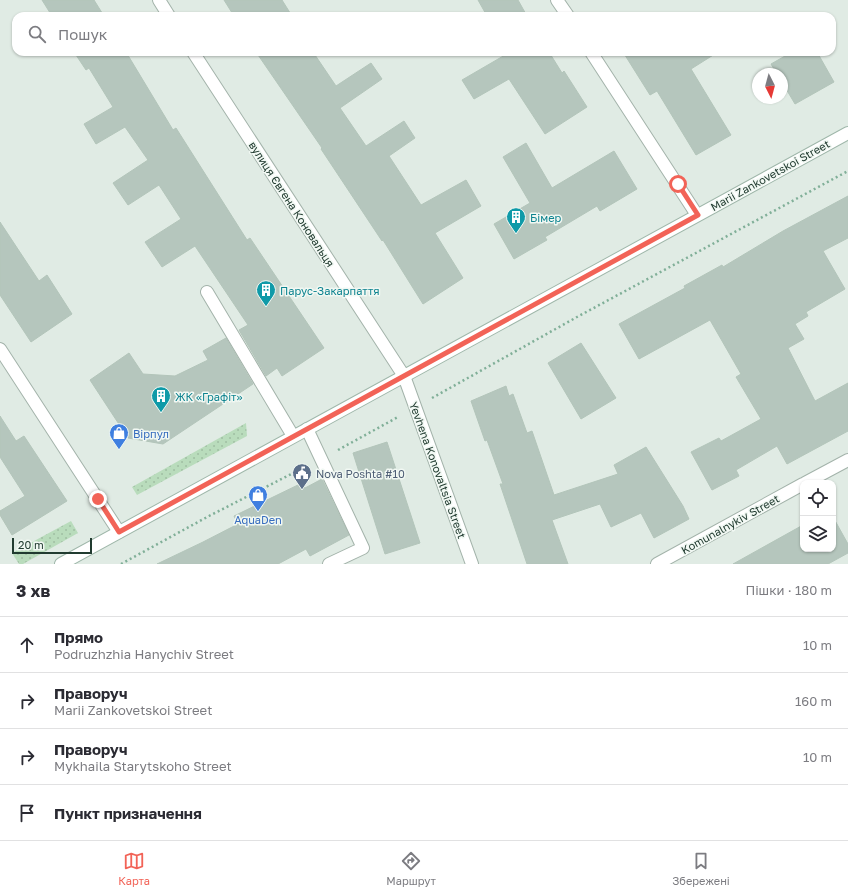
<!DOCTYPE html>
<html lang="uk">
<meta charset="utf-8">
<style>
body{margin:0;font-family:"Golos Text",sans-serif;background:#f2f2f3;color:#2b2b33}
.controls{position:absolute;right:12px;bottom:12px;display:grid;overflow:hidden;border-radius:8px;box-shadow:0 1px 3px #0004}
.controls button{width:36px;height:36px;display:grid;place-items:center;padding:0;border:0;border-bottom:1px solid #e1e1e2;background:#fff;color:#2b2b33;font:20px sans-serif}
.compass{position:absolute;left:752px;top:68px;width:36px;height:36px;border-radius:50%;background:#fff;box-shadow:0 1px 3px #0004;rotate:174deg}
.scale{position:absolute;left:12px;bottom:10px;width:80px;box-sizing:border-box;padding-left:4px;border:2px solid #213b30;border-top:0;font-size:11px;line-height:14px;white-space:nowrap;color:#213b30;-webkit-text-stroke:3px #f1f8f3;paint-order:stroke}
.stop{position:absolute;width:12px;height:12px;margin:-9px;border:3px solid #f26357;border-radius:50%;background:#fff}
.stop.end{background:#f26357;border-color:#fff;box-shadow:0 1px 4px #0008}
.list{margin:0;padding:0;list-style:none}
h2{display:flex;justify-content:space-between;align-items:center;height:52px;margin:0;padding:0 16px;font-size:17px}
h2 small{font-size:13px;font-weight:400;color:#7c7c81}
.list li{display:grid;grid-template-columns:26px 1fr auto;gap:12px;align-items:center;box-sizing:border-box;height:56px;padding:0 16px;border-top:1px solid #e1e1e2}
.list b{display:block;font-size:15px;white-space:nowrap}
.list p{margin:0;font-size:13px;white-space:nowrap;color:#7c7c81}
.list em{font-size:13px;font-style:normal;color:#7c7c81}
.icon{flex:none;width:22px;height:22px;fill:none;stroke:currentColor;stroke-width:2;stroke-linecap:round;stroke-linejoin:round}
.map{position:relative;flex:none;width:848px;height:564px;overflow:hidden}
.search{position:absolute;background:#fff;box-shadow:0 1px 3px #0004;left:12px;right:12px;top:12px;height:44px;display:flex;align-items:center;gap:10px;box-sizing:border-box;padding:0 14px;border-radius:12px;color:#7c7c81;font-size:15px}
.sheet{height:276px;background:#fff}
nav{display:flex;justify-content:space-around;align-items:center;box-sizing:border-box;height:56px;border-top:1px solid #e1e1e2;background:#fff;font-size:11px;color:#7c7c81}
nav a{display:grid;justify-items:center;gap:2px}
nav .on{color:#f26357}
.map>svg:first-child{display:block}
.grass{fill:url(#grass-dots)}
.building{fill:#b5c6bd;stroke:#b3c5ba}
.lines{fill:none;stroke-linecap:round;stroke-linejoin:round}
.lane-casing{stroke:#a3b3aa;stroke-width:14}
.street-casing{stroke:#a3b3aa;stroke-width:14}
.secondary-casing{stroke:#9fb7aa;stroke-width:14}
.path{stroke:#80af98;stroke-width:2.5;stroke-dasharray:2 3;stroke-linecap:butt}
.lane{stroke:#fff;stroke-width:12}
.street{stroke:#fff;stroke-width:12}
.secondary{stroke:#fff;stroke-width:12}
.route{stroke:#f26357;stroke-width:5}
.labels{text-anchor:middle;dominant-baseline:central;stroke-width:3;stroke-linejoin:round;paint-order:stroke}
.street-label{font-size:11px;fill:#213b30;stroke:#f1f8f3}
.culture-label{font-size:11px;fill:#0d838f;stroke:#f1f8f3;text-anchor:start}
.shop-label{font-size:11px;fill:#366cbe;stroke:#f1f8f3;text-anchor:start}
.service-label{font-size:11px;fill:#4e5e75;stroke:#f1f8f3;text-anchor:start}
</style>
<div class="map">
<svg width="848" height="564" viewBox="0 0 848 564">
<defs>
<pattern id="grass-dots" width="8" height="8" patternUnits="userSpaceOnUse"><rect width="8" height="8" fill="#b9dcbc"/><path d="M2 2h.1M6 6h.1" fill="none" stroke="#9fbea2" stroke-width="1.8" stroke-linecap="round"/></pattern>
</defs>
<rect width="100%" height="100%" fill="#e0ebe4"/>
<path class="grass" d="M246,423L247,436L137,495L132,487Z
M71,521L78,533L23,564H19L12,553Z"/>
<path class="building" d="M42,0H94L104,16H52Z
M224,0H282L292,16H234Z
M478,0H518L527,16H487Z
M74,52H126L173,130L176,128L247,240L250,238L324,348L282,376L277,368L266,376L239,330L248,325L195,246L162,267L145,242L181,219L159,185L128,205L113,183L148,160L125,127L96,144L84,124L113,107L89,68L86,70Z
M256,52H313L336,86L371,63L382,79L340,108L366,146L404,121L415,138L389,156L421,205L466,180L481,206L435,233L463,278L423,304L383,240L382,241L321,149L322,148Z
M503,52H549L562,73L564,71L587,107L545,134L509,79L474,99L462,80L505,55Z
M623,52H718L691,69L731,135L696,155L657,91L650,95Z
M792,52H817L834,82L795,104L782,82V74H777L771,64Z
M526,143L552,188L614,151L637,189L600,211L597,206L545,237L547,240L514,259L494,224L530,203L503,157Z
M848,196V238L823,251L845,289L806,312L808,316L795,324L804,339L788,348L815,401L848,383V431L787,464L777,446L736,470L739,476L712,490L691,452L719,438L721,441L761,419L736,377L741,374L710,320L639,359L619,324L685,288L684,286L722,265L723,267L783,231Z
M0,222L39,281L47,275L72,314L31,342L0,295Z
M226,338L253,384L163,444L128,438L90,380L129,353L143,374L175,376L208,360L203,351Z
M581,343L616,398L581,419L548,363Z
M506,386L509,396L513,394L527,433L532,431L554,495L618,474L614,465L646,447L683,506L689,519L654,538L641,513L611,527L600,504L552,520L568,564H527L500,484H503L487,440L485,441L471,401Z
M0,416L16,441L24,436L67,501L12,535L0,515V511L25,496L0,457Z
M387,442L420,543L385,554L353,453Z
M322,479L349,535L310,556L306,549L278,564H157L203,542L238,524L234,516L302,483L305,488Z
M833,517L848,544V553L828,564H733L803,525V549H833Z"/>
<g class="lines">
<defs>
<path id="lane" d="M207,292L293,436
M307,429L363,548L329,564"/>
<path id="street" d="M159,0L169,16
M557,0L568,16
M193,52L404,376L472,564
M591,52L697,215
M0,349L119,532
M805,483L848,460
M657,564L803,484"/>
<path id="secondary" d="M61,564L848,133"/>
</defs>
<use href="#lane" class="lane-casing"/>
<use href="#street" class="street-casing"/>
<use href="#secondary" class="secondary-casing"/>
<path class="path" d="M432,398L577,317L848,171
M338,450L398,417
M121,564L209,516L303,468"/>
<use href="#lane" class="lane"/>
<use href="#street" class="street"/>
<use href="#secondary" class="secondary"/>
</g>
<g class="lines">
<path class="route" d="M98,499L119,532L698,215L678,184"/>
</g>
<defs>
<symbol id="building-pin" viewBox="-11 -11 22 30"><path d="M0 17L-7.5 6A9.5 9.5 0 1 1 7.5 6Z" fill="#0f9aa8" stroke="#f1f8f3"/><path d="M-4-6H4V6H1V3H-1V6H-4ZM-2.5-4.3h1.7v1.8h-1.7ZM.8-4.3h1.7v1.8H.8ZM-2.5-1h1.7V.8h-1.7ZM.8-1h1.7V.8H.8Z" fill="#fff"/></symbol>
<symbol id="shop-pin" viewBox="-11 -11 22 30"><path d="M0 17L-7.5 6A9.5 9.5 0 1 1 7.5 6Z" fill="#3f7fe0" stroke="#f1f8f3"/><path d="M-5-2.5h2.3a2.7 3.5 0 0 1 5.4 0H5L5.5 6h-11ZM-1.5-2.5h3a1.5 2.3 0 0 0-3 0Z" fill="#fff"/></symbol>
<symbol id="civic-pin" viewBox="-11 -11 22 30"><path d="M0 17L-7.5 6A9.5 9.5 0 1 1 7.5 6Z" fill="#5c6f8a" stroke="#f1f8f3"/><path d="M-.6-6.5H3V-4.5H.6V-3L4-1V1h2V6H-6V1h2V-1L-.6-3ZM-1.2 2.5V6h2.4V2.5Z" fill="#fff"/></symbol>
</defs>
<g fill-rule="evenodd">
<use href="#building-pin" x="505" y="206" width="22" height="30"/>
<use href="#building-pin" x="255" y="279" width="22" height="30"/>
<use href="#building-pin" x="150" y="385" width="22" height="30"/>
<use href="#shop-pin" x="108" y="422" width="22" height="30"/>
<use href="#civic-pin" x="291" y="462" width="22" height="30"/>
<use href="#shop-pin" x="247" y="484" width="22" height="30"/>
</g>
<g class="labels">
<g class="street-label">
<text transform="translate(770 175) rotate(-29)">Marii Zankovetskoi Street</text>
<text transform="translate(292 204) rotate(57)">вулиця Євгена Коновальця</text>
<text transform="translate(438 470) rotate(70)">Yevhena Konovaltsia Street</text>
<text transform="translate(730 524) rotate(-29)">Komunalnykiv Street</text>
</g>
<g class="culture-label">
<text x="530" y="217">Бімер</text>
<text x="280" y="290">Парус-Закарпаття</text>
<text x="175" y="396">ЖК «Графіт»</text>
</g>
<g class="shop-label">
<text x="133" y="433">Вірпул</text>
<text x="258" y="519" text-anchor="middle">AquaDen</text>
</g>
<g class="service-label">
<text x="316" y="473">Nova Poshta #10</text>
</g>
</g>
</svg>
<div class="controls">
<button><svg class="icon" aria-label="locate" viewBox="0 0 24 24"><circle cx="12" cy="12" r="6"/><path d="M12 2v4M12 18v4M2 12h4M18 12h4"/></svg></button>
<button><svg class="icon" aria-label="layers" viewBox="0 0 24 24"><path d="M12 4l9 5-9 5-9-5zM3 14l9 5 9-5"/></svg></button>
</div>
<svg class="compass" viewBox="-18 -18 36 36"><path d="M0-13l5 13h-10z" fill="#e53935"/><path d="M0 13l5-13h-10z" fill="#7c7c81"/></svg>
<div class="scale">20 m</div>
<div class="stop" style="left:678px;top:184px"></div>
<div class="stop end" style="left:98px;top:499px"></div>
<div class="search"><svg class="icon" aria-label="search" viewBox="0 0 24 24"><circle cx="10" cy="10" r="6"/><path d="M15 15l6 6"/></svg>Пошук</div>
</div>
<section class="sheet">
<h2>3 хв<small>Пішки · 180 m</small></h2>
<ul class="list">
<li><svg class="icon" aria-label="ahead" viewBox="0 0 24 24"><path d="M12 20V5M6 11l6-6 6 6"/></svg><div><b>Прямо</b><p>Podruzhzhia Hanychiv Street</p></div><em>10 m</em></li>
<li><svg class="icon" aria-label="right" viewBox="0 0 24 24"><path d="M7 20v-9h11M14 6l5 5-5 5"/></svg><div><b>Праворуч</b><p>Marii Zankovetskoi Street</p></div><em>160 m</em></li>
<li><svg class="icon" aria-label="right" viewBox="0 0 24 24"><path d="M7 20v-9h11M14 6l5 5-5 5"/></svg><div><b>Праворуч</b><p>Mykhaila Starytskoho Street</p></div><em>10 m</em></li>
<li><svg class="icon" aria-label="arrive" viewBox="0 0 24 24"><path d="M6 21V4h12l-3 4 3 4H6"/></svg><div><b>Пункт призначення</b></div></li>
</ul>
</section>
<nav>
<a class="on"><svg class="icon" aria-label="map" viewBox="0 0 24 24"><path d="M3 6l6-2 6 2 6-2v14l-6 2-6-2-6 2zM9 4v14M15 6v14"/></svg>Карта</a>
<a><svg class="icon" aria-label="directions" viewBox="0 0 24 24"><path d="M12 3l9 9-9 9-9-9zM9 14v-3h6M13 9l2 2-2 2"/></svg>Маршрут</a>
<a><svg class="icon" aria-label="saved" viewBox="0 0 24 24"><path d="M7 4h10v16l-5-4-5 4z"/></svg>Збережені</a>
</nav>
